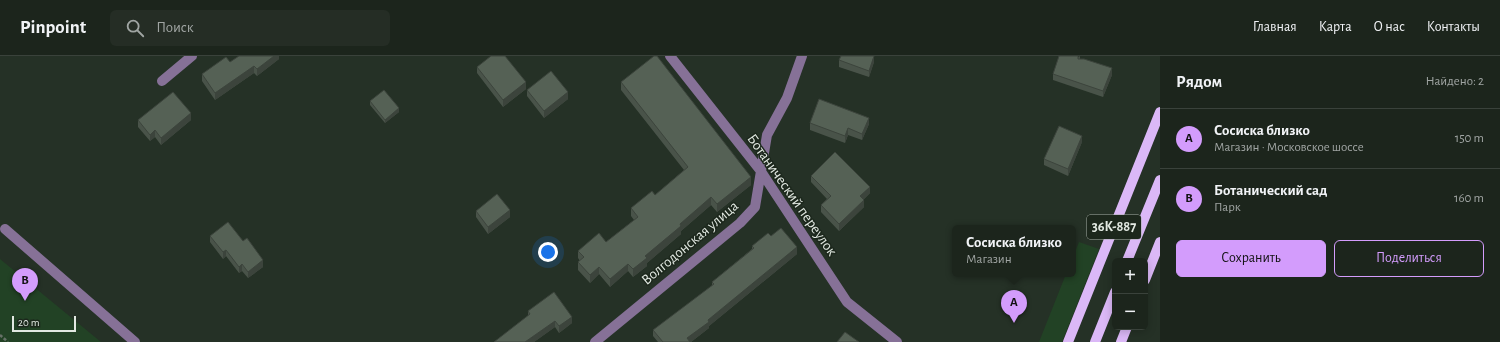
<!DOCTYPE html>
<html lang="ru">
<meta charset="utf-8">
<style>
body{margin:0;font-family:"Alegreya Sans",sans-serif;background:#252d25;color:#f1f3f6}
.controls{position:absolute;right:12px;bottom:12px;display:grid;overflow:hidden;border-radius:6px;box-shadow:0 2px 10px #0003}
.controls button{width:36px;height:36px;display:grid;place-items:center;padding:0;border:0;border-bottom:1px solid #3a423b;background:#1c251c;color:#f1f3f6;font:20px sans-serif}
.scale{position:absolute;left:12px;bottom:10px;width:64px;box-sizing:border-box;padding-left:4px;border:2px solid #e2e9e2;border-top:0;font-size:11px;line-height:14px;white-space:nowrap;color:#e2e9e2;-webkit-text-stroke:3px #1c271c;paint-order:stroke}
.you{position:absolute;left:548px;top:196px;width:14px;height:14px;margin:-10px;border:3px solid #fff;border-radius:50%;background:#1a73e8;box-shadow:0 0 0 6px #1a73e833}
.badge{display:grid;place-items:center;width:26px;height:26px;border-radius:50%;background:#d39cfc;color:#111;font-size:13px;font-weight:700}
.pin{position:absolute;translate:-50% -33px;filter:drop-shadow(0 1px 2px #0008)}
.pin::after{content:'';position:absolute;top:21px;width:14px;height:12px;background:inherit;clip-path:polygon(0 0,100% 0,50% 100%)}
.popup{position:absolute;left:952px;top:169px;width:124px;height:52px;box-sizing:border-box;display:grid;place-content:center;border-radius:6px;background:#1c251c;filter:drop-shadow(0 1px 3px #0005);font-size:13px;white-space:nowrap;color:#a0a5a3}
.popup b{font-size:15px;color:#f1f3f6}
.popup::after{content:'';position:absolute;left:50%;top:100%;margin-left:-8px;border:8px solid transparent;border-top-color:#1c251c}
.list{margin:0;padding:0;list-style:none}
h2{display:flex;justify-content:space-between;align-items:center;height:52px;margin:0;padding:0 16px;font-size:17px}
h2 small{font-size:13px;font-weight:400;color:#a0a5a3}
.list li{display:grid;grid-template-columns:26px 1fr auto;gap:12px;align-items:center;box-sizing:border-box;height:60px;padding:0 16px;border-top:1px solid #3a423b}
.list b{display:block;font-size:15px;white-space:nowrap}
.list p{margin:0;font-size:13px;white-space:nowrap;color:#a0a5a3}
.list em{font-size:13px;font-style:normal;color:#a0a5a3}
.actions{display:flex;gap:8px;padding:12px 16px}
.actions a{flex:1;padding:9px 0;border:1px solid #d39cfc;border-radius:6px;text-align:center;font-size:14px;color:#d39cfc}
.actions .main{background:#d39cfc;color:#111}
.icon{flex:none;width:22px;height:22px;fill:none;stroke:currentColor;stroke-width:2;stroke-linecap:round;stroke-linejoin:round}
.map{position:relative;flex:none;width:1160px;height:286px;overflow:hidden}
header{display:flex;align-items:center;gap:24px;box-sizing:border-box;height:56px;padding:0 20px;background:#1c251c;border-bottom:1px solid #3a423b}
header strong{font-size:19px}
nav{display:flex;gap:22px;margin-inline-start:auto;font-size:14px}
.search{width:280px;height:36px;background:#252d25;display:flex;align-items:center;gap:10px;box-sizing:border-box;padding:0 14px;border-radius:6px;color:#a0a5a3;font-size:15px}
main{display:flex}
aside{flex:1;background:#1c251c}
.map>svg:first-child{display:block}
.green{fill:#224225}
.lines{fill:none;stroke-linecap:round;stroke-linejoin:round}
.path{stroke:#677168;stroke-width:2.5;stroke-dasharray:3 2;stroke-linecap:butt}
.minor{stroke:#867197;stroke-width:10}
.major{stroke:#dbb8f7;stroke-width:10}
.wall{fill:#495349}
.shaded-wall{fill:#3c443c}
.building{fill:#556155;stroke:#3c443c}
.labels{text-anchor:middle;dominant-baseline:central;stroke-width:3;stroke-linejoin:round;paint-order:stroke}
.shield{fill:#1c271c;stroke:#a7afa7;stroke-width:1}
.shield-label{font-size:14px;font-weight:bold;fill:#e2e9e2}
.street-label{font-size:15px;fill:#e2e9e2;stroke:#1c271c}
</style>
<header>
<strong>Pinpoint</strong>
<div class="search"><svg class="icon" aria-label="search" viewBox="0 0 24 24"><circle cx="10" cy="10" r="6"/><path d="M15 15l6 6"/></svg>Поиск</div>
<nav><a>Главная</a><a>Карта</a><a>О нас</a><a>Контакты</a></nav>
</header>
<main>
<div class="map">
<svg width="1160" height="286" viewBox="0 0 1160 286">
<rect width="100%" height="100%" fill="#253126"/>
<path class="green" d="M1079,186L1099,193L1062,286H1039L1066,218H1073V201Z
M0,203L101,286H0Z"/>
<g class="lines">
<path class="path" d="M0,279L8,286"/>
<path class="minor" d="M670,0L760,114L847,246L897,286
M162,25L192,0
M5,173L135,286
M595,286L740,167L755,151L767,79L787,42L802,0"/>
<path class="major" d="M1127,205L1160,124
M1145,224L1160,186
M1068,286L1160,56
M1095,286L1115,236
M1121,286L1127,271"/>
</g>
<path class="wall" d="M279,0V3L257,20L254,17L215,44L202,25V18L230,6Z
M1080,0V3L1112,19L1103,41L1053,24V18Z
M839,4L874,6L869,21L839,11Z
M477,11L526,33L503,51L477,17Z
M621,26L751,129L717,156L711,149L681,175V178L647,207V210L633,221L628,215L610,231L599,218L590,227L578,214V206L580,205L578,202V195L606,186L634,164L631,160V152L655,139L684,114L621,34Z
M527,34L568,43L544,62L527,40Z
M370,45L399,56L385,67L370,49Z
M138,64H191L161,89L155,81L150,85L138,71Z
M810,67L869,68L862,84L848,79L845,87L810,74Z
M1082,86L1068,120L1044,109V103Z
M811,120L870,137L863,144L864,151L839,175L821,156V149L827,143L811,126Z
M476,155L510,161L488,178L476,161Z
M210,180L263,211L248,222L242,215L239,217L226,200L223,203L210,186Z
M771,180L797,198L709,270V272L691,286H658L653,280V274L712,230V226L752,193V190Z
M528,255L572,267L559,277L555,271L534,286H494L528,260Z"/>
<path class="shaded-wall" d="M274,0H279V3L257,20V13Z
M874,0V6L869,21V15Z
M254,10V17L215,44V37Z
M1112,12V19L1103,41V35Z
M526,26V33L503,51V44Z
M568,36V43L544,62V55Z
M399,52V56L385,67V64Z
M191,57V64L161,89V82Z
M869,62V68L862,84V78Z
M848,72V79L845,87V80Z
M155,74V81L150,85V79Z
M1082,80V86L1068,120V113Z
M751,121V129L717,156V148Z
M870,131V137L860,147V140Z
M711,141V149L681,175V178L647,207V210L633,221V213L645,200L680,168Z
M864,144V151L839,175V168Z
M510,154V161L488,178V171Z
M797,191V198L709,270V272L691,286H687V282L708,264Z
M226,194V200L223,203V196Z
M263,204V211L248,222V216Z
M242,208V215L239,217V211Z
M628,208V215L610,231V223Z
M599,211V218L590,227V219Z
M572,261V267L559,277V270Z
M555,265V271L534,286H525Z"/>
<path class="building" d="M239,0H274L257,13L254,10L215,37L202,18L226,1L230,6Z
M491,0H505L526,26L503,44L477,11Z
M654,0H657L751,121L717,148L711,141L680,168L681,170L645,200L647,202L633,213L628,208L610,223L599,211L590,219L578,206L584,201L578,195L599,177L606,186L638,161L631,152L652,135L655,139L688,111L621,26Z
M841,0H874L869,15L839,4Z
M1059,0H1078V3H1084L1112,12L1103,35L1053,18Z
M551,15L568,36L544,55L527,34Z
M384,34L399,52L385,64L370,45Z
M173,36L191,57L161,82L155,74L150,79L138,64Z
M819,43L869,62L862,78L848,72L845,80L810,67Z
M1059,70L1082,80L1068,113L1044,103Z
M835,96L870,131L860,140L864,144L839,168L821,149L831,140L811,120Z
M497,138L510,154L488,171L476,155Z
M228,166L243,185L247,182L263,204L248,216L242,208L239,211L226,194L223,196L210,180Z
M781,172L797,191L708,264L709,266L687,282L690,286H663L653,274L714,228L712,226L754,192L752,190L768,177L771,180Z
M554,236L572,261L559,270L555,265L525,286H494L530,258L528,255Z
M845,276L859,286H837Z"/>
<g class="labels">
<rect class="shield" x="1087" y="159" width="54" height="24" rx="3"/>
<g class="shield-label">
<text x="1114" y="171">36К-887</text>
</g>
<g class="street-label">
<text transform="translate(792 139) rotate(55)">Ботанический переулок</text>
<text transform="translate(690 187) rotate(-40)">Волгодонская улица</text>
</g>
</g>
</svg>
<div class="controls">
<button>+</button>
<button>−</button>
</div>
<div class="scale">20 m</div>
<div class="you"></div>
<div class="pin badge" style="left:1014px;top:267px">A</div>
<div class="popup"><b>Сосиска близко</b>Магазин</div>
<div class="pin badge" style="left:25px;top:245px">B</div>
</div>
<aside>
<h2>Рядом<small>Найдено: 2</small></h2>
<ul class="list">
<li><span class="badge">A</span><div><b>Сосиска близко</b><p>Магазин · Московское шоссе</p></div><em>150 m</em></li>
<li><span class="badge">B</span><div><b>Ботанический сад</b><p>Парк</p></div><em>160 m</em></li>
</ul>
<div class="actions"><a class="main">Сохранить</a><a>Поделиться</a></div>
</aside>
</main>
